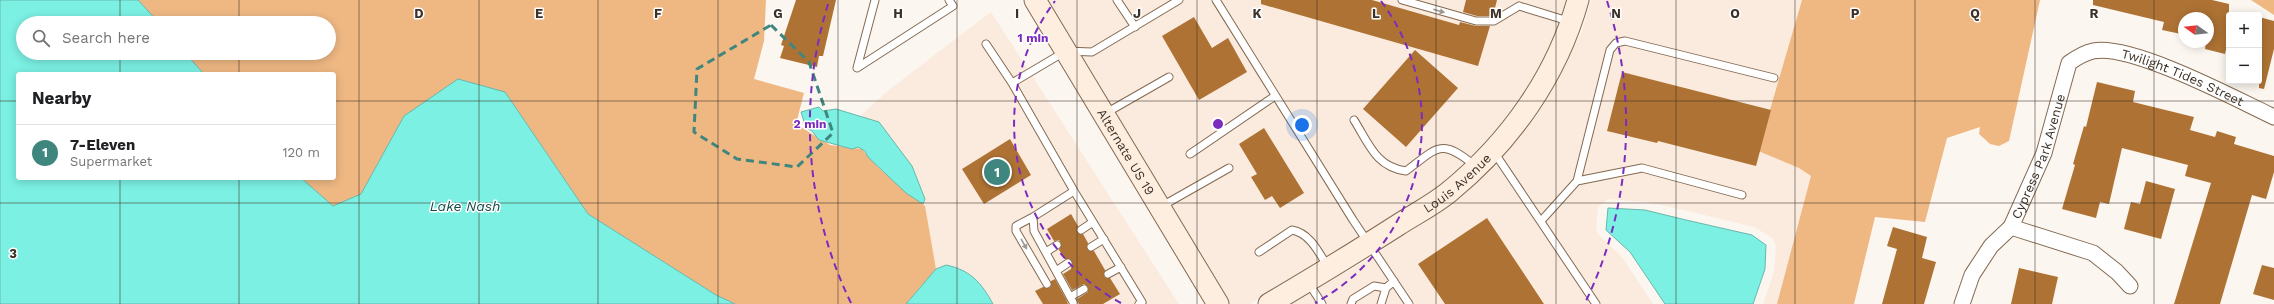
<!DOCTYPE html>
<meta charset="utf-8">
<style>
body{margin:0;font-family:"Work Sans",sans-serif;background:#f2f2f2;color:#202124}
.controls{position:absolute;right:12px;top:12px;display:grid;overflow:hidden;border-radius:4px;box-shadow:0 2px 10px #0003}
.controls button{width:36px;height:36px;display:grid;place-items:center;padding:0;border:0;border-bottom:1px solid #e0e0e0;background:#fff;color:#202124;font:20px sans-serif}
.compass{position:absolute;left:2178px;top:12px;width:36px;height:36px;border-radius:50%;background:#fff;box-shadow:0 2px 10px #0003;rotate:285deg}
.you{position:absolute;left:1302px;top:125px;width:14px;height:14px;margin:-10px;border:3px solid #fff;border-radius:50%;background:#1a73e8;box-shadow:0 0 0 6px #1a73e833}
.badge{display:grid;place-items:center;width:26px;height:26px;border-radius:50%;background:#3f867e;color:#fff;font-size:13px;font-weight:700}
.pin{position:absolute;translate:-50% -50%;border:2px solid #fff;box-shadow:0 1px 4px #0006}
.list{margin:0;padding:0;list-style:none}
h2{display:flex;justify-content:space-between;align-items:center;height:52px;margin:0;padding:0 16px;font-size:17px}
h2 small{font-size:13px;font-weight:400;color:#757577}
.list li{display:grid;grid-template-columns:26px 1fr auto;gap:12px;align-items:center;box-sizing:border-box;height:56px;padding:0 16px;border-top:1px solid #e0e0e0}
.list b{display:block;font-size:15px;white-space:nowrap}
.list p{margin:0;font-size:13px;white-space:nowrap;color:#757577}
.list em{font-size:13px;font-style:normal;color:#757577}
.icon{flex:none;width:22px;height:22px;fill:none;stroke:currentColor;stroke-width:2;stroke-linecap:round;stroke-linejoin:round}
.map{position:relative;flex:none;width:2274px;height:304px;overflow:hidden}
.search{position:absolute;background:#fff;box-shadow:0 2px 10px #0003;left:16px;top:16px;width:320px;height:44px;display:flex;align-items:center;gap:10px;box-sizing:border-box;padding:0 14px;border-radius:22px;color:#757577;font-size:15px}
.panel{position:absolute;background:#fff;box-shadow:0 2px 10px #0003;left:16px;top:72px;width:320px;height:108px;border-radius:4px}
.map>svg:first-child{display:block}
.built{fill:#faebde}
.green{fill:#efb883}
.water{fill:#7bf0e3;stroke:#68b7aa}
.building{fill:#ae7334}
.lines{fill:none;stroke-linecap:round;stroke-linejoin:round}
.lane-casing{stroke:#846a51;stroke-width:9}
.street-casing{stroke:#846a51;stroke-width:17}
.secondary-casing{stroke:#846a51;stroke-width:23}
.lane{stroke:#fff;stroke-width:7}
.street{stroke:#fff;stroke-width:15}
.secondary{stroke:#feeee0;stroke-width:21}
.oneway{fill:#9e9892}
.marked{fill:none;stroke:#3f867e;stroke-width:3;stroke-dasharray:8 5;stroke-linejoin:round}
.grid{fill:none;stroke:#3c3126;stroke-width:1;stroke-opacity:0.55}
.ring{fill:none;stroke:#7b2cbf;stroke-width:2;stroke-dasharray:7 5}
.labels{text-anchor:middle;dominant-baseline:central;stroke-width:3;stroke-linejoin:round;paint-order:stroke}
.street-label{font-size:13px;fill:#3c3126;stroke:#fff}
.water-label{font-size:14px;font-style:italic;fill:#144944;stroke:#fff}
.grid-label{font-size:13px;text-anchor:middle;font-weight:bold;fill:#3c3126;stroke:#fff;stroke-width:3;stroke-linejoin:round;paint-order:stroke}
.centre{fill:#7b2cbf;stroke:#fff;stroke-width:2}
.ring-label{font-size:12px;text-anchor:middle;font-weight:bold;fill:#7b2cbf;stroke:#fff;stroke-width:3;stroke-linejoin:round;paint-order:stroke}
</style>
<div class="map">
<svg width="2274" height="304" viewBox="0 0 2274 304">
<rect width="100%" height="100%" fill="#fcf6f0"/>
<path class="built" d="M1046,0H1568L1560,27L1527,93L1485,145L1441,186L1250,304H1229Z
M1591,0H1802L1758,151L1815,174L1780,304H1763L1774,272L1776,246L1772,238L1754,227L1688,211L1647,202L1608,199L1598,207L1596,229L1599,235L1622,257L1653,304H1289L1372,257L1455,199L1501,156L1544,102L1582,31Z
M991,12L1179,304H993L988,295L946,265L936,269L920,186L860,116L890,89Z"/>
<path class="green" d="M138,0H766L764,41L754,79L804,93L796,124L830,145L862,149C879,171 903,189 925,206L936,269L906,304H735L716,295L588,214L505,92L404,116L361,194L333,206L301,178H334V74H204L185,53H329V23H159Z
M1802,0H2040L2009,141L1999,146L1990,144L1979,134L1980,127L1947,138L1925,222L1875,217L1854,304H1777L1811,176L1799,168L1758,151Z
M2251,0H2274V15Z"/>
<path class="water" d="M0,0H138L159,23H23V53H185L204,74H18V178H301L333,206L361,194L404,116L458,79L505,92L588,214L716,295L735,304H0Z
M819,107L823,111L836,109L879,122L912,166L925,199L923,204L906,193L868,157L865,151L858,147L852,149L819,140L812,131L806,128L801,112Z
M1608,208L1645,210L1686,220L1752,235L1766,245L1765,269L1753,304H1665L1630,252L1606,230Z
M946,265C970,270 981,282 993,304H906L936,269Z"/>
<path class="building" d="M796,0H836L823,56H819L817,67L780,58L784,46L781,45Z
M1261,0H1372L1459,25L1460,22L1476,26H1490L1478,66L1261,4Z
M1466,0H1497L1493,16H1477L1463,12Z
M2093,0H2212L2229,4V36L2225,54L2205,49L2206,42H2208V18H2184L2181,34L2162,30L2164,22L2093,5Z
M1194,17L1212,48L1228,38L1247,72L1199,100L1162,36Z
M2259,17L2274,21V49L2264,89L2259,88Z
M1415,50L1458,88L1406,147L1363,109Z
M1622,72L1771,110L1756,166L1658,141L1657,143L1607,131Z
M2097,82L2135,91L2133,102L2194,117L2190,130L2215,137L2217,131L2236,137L2234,144L2274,156V172L2266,199L2252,195L2220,304H2174L2211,183L2185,176L2188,165L2122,148L2109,204L2100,202L2096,218L2062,209L2075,165L2073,164L2084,126L2086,127Z
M1264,128L1304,193L1280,208L1272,196L1265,200L1251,177L1257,174L1239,144Z
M1010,139L1031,175L984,204L962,169Z
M2146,181L2175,189L2161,239L2124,229L2131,202L2140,204Z
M1071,214L1078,226L1077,232L1083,234L1088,243L1087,249L1094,251L1105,270L1104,277L1110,278L1120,294L1103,304H1079L1077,299L1088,292V287L1084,284L1072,290L1063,274L1071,269L1072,261L1065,259L1059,250L1061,243L1059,240L1054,241L1047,229Z
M1487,218L1544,304H1445L1418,264Z
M1893,227L1927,237L1922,258L1936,262L1924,304H1882L1897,249L1887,246Z
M2262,265L2274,268V300L2253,294Z
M2019,268L2058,277L2052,304H2011Z
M1055,279L1066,299L1068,304H1043L1035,291L1043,287L1050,288L1051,281Z"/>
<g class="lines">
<defs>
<path id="lane" d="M875,0L857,68L953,6L949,0
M1117,0L1135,27
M1216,0L1353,220L1409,304
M1402,0L1476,21H1494L1519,6
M1519,6L1568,21
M986,44L1012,83
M1106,113L1169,77
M1354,120C1369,144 1376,167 1406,171C1438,147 1441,138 1474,165
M1494,152L1596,304
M1190,154L1275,96
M1577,181L1610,50L1616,43L1625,41L1774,78
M1074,191L1142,302L1139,304
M1162,206L1229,168
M1033,217L1016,226V231L1047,284
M1541,221L1577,181L1642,168L1742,195
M1081,230L1093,222
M1091,247L1104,239
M1046,252L1057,245
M1259,252L1292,230C1310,233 1319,253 1328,267
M1056,271L1068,263
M1108,274L1121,267
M1308,282L1322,304
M1070,297L1084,289
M1074,304L1034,231L1033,217L1074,191L1012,83L1066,51L1092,52L1179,0
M1351,304L1353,299L1374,286L1386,288L1394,281
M1381,304L1386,288"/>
<g id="street">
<path d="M2011,227L2093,253L2117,272L2130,286"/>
<path id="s1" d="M1962,304L1972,275L1991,246L2011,227L2044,153L2069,63C2076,58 2084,53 2093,51C2131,43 2236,99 2274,117"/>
</g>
<g id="secondary">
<path id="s2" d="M1035,0L1218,304"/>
<path id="s3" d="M1269,304C1313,278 1356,252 1398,225C1415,214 1433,205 1449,192C1510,142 1557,76 1578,0"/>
</g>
</defs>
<use href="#lane" class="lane-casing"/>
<use href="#street" class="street-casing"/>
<use href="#secondary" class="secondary-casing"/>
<use href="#lane" class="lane"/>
<use href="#street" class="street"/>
<use href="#secondary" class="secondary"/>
</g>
<defs><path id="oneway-solid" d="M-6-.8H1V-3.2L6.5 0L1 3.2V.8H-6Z"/></defs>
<g class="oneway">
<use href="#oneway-solid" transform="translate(1439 11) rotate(16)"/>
<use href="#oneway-solid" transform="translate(1024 244) rotate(60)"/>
</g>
<path class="marked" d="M771,25L809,62L833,133L797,167L737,159L694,132L697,69Z"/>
<path class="grid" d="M120,0V23M239,0V23M359,0V304M479,0V304M598,0V304M718,0V304M838,0V304M957,0V304M1077,0V304M1197,0V304M1317,0V304M1436,0V304M1556,0V304M1676,0V304M1795,0V304M1915,0V304M2035,0V304M2154,0V304M120,53V74M239,53V74M0,101H18M334,101H2274M120,178V304M239,178V304M0,203H2274"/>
<g class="ring">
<path d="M1121 303A204 204 0 0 1 1055 1M1381 1A204 204 0 0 1 1315 303"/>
<path d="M851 303A408 408 0 0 1 829 1M1607 1A408 408 0 0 1 1585 303"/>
</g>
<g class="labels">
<g class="street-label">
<text stroke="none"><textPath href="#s1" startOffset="389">Twilight Tides Street</textPath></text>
<text stroke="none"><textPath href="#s2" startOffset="177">Alternate US 19</textPath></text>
<text stroke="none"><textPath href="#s1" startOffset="169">Cypress Park Avenue</textPath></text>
<text stroke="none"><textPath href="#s3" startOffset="224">Louis Avenue</textPath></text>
</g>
<g class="water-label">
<text x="465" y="206">Lake Nash</text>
</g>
</g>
<g class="grid-label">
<text x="419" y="18">D</text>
<text x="539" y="18">E</text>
<text x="658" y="18">F</text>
<text x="778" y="18">G</text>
<text x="898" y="18">H</text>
<text x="1017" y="18">I</text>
<text x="1137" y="18">J</text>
<text x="1257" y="18">K</text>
<text x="1376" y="18">L</text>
<text x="1496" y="18">M</text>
<text x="1616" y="18">N</text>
<text x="1735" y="18">O</text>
<text x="1855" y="18">P</text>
<text x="1975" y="18">Q</text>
<text x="2094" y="18">R</text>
<text x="13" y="258">3</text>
</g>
<circle cx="1218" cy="124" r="6" class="centre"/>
<g class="ring-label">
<text x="1033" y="42">1 min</text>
<text x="810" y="128">2 min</text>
</g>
</svg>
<div class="controls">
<button>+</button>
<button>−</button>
</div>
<svg class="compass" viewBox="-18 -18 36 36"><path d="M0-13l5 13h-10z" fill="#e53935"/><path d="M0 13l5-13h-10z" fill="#757577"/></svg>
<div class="you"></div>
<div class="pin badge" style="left:997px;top:172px">1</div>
<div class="search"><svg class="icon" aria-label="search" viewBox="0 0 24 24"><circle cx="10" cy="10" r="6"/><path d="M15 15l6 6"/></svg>Search here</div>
<section class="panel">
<h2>Nearby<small></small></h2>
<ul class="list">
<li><span class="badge">1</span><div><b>7-Eleven</b><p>Supermarket</p></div><em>120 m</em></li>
</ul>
</section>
</div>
